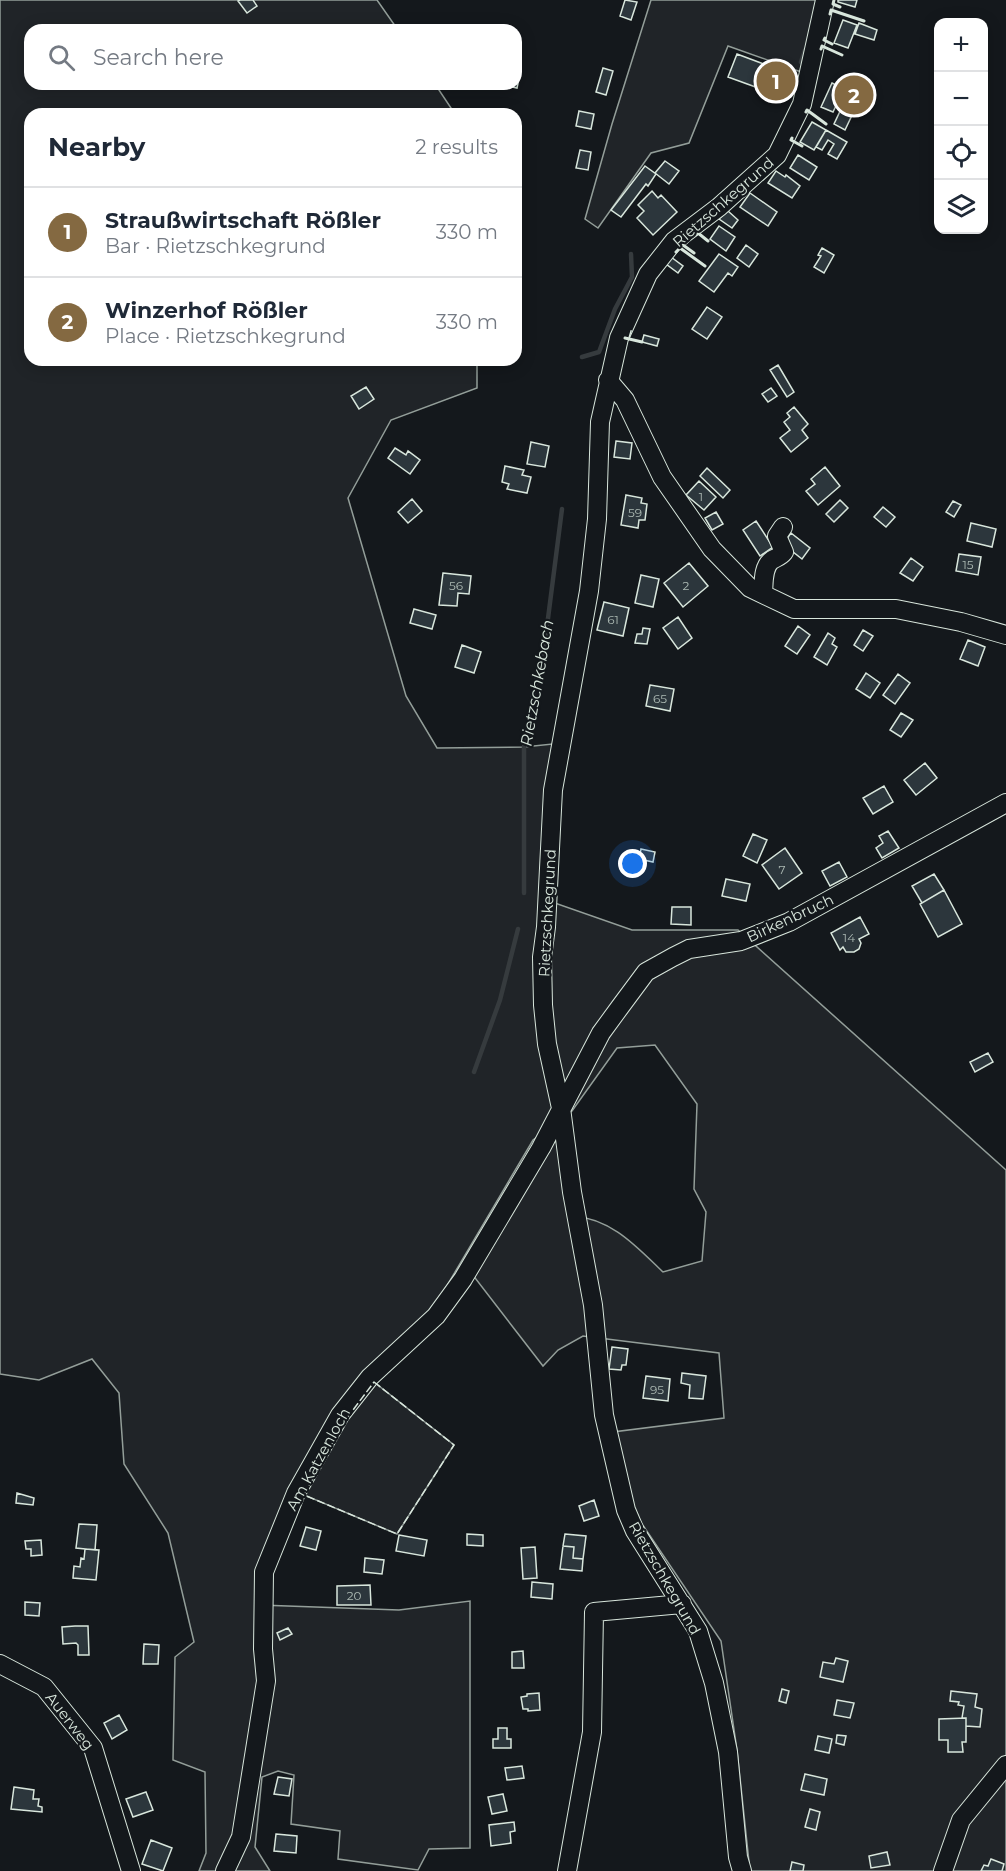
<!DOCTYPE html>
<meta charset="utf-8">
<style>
body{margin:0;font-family:Montserrat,sans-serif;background:#f6f6f7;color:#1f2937}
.controls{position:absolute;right:18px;top:18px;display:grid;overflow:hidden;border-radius:12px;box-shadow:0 3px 15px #0003}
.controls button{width:54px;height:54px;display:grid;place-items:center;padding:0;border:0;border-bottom:2px solid #e0e1e3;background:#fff;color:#1f2937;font:30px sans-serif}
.you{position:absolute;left:633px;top:864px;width:21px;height:21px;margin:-15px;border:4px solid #fff;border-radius:50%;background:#1a73e8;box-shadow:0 0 0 9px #1a73e833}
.badge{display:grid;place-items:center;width:39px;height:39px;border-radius:50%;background:#846941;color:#fff;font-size:20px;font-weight:700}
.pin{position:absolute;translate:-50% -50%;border:3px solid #fff;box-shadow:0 2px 6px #0006}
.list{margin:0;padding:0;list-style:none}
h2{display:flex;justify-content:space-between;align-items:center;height:78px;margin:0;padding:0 24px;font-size:26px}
h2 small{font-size:20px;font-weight:400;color:#747a83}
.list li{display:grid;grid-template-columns:39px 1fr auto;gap:18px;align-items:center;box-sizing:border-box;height:90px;padding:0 24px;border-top:2px solid #e0e1e3}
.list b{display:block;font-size:22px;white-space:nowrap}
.list p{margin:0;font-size:20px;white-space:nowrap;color:#747a83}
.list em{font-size:20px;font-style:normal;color:#747a83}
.icon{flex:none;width:33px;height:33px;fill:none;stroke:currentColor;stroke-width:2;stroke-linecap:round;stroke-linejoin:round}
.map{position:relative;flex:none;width:1006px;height:1871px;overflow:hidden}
.search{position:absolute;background:#fff;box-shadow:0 3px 15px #0003;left:24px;top:24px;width:498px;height:66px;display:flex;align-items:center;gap:15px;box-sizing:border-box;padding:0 21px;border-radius:18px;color:#747a83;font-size:22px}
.panel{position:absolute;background:#fff;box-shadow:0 3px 15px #0003;left:24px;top:108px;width:498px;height:258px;border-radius:18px}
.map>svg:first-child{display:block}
.green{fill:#202428;stroke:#939e99;stroke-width:1.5}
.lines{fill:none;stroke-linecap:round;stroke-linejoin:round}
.stream{stroke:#363b3e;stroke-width:4.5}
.building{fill:#2c363c;stroke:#d8e6dc;stroke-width:1.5}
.minor-casing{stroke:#d8e6dc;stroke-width:20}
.minor{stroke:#14181c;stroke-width:18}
.fence{stroke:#d8e6dc;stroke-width:1.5;stroke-dasharray:8 3;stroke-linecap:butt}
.wall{stroke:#d8e6dc;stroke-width:3}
.labels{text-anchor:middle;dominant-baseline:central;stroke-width:4.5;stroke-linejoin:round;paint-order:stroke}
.number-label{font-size:12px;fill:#adbab4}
.street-label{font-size:15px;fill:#d8e6dc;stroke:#14181c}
.water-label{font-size:16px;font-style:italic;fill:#d8e6dc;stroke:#14181c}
</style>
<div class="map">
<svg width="1006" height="1871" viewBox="0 0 1006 1871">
<rect width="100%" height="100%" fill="#14181c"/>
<path class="green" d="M0,0H377L398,30H30V84H435L455,114H30V360H477V388L391,420L348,498L406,696L437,748L524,747L562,743L549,901L632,930H738L1006,1170V1871H750L737,1750L721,1641L634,1512L613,1432L724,1418L719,1353L583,1336L558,1350L543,1366L472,1274L559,1130L571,1215C613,1220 634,1244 663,1272L702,1261L706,1212L694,1189L697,1104L655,1045L617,1048L572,1111L533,1140L432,1311L368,1372L296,1493L260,1605L399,1610L470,1601V1848L429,1849L418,1870L338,1859L340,1831L291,1824L294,1775L278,1771L262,1777L255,1847L270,1871H199L206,1853L205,1772L173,1760L175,1657L194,1642L168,1533L124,1464L119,1393L92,1359L39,1380L0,1374Z
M651,0H819L804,73L728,46L689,143L651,153L598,228L585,219L612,124Z
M374,1382L454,1445L397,1534L304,1495L344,1422Z"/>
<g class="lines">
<path class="stream" d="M801,62L805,50
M582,357L599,352L615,309L632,277L631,254
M524,893V747L533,695L546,634L562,509
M474,1072L500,1000L518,929"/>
</g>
<path class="building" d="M240,0H253L257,6L247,13L238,1Z
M625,0L637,2L631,20L620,16Z
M838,0H857L855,7L838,2Z
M843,20L857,25L848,48L834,43Z
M859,23L877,30L874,40L855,34Z
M737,54L769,66L761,89L728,77Z
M516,68L521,69L517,88L500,84H516Z
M603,68L613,71L606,95L596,92Z
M832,83L844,89L833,112L821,107Z
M844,84L867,94L862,106L840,97L844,89L842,88Z
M843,105L854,111L845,130L834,124Z
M579,111L594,114L591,129L576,126Z
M812,122L826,130L814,150L800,142Z
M826,130L847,142L837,159L828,154L834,144L828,140L822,150L816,147Z
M580,150L591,152L588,170L576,168Z
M798,155L817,167L809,180L790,168Z
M665,161L679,171L669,184L655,173Z
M645,166L656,174L648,186L646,184L621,217L611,210Z
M776,171L785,177L786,175L800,186L792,198L768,183Z
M652,191L658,198L661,195L677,212L653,235L637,218L644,211L638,205Z
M750,193L777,212L768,226L740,207Z
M728,211L738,220L732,228L719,219Z
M719,226L735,237L726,251L710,239Z
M746,245L758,254L749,267L737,258Z
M822,248L834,255L824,273L814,267L821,256L818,255Z
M719,254L738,267L732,276L728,273L714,292L699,281Z
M671,257L683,266L678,273L666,264Z
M707,307L722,317L707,339L692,329Z
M644,335L659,339L657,346L642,342Z
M778,365L794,392L787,397L770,370Z
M366,387L374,399L359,409L351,396Z
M771,388L777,396L768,402L762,394Z
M794,407L808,424L802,430L808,438L791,452L780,438L790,430L784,422L790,417L787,413Z
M616,441L632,443L630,459L614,457Z
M531,442L549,446L545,467L527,464Z
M395,448L406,455L408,451L420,460L410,474L388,458Z
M505,466L524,470L522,475L531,477L527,493L507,489L509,484L502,482Z
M825,467L840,486L818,505L806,491L815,484L811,479Z
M707,468L730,490L723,498L700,476Z
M699,481L716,497L704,510L686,495Z
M626,495L642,498L641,503L647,504L645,520H639L638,528L621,525Z
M412,499L422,511L408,523L398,512Z
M840,500L848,508L834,522L826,514Z
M953,501L961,505L954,517L946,512Z
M883,507L895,517L886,527L874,517Z
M716,512L723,524L712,530L705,518Z
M756,521L773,547L760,556L743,530Z
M971,523L996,529L992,547L967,541Z
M791,533L810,548L802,559L783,544Z
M959,554L981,557L978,575L956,571Z
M911,558L923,567L913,581L900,573Z
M689,563L708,586L683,607L664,583Z
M443,573L471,576L469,594L458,593L457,606L439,605Z
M641,575L659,579L653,607L635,603Z
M604,602L629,608L623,636L597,630Z
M414,609L436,615L432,629L410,623Z
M678,617L692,638L678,649L663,628Z
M798,626L810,635L797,654L785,646Z
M643,628L650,629L647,644L635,643L637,634H642Z
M863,630L873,636L863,651L854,645Z
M828,633L835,638L832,644L837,647L827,665L814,657Z
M968,640L985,647L978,666L960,659Z
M462,645L481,652L474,673L455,667Z
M866,673L880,683L870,698L856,689Z
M898,674L910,683L895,704L883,695Z
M650,685L674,689L670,711L646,706Z
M901,713L913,720L901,737L890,730Z
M925,763L937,778L916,795L904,780Z
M884,786L893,802L873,814L863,798Z
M888,831L899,848L882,858L876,848L883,843L879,836Z
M753,834L767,840L757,863L743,856Z
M785,848L802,873L779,889L762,865Z
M641,849L655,852L653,862L639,859Z
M839,862L847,877L830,886L822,871Z
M934,874L944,890L922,903L912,886Z
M726,879L750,884L746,901L722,896Z
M944,890L962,924L938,937L920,904Z
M672,907H691V925L671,924Z
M860,917L869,934L859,939L861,943L859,949L854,952H846L843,947L840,950L831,933Z
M988,1053L993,1062L975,1072L970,1062Z
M612,1347L628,1349L626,1365H622L621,1370L609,1369Z
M682,1373L706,1376L703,1399L689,1398L690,1385L681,1383Z
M646,1376L670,1379L668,1401L643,1398Z
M17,1493L34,1498L33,1505L16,1503Z
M594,1500L599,1516L584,1521L579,1506Z
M79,1524L97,1525L95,1550L76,1548Z
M306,1527L321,1531L316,1550L300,1546Z
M467,1534L483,1535V1546L467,1545Z
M565,1534L586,1536L583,1559L573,1558L574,1547L563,1546Z
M399,1535L427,1540L424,1556L396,1551Z
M41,1540L42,1555L31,1556V1549H26L25,1541Z
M563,1546L574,1547L573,1558L583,1559L582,1571L560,1569Z
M535,1547L537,1578L523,1579L521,1548Z
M85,1549L99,1550L96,1580L73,1578L74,1566L80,1567L81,1558L84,1559Z
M365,1558L384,1560L382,1574L364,1572Z
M532,1582L553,1584L552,1599L531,1597Z
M370,1585L371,1605H337V1586Z
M25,1602L40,1603L39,1616L25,1615Z
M75,1626H88L89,1655H78V1645L76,1643L63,1644L62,1627Z
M288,1628L292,1634L280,1640L277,1633Z
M144,1644L159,1645L158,1664H143Z
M523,1651L524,1668H512V1652Z
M836,1658L848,1661L843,1682L820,1677L823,1662L834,1664Z
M782,1689L789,1691L786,1703L779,1701Z
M951,1691L977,1694L975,1707L982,1709L980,1727L966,1726V1718H962L964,1706L958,1705L959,1702L950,1701Z
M539,1693L540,1710L528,1711V1709H523L521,1697L527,1696V1694Z
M837,1700L854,1703L850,1718L834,1715Z
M119,1715L127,1730L112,1739L104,1723Z
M966,1718V1742H962L963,1752H948V1740H939V1719Z
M498,1728H507V1739H511V1748H493V1739H498Z
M837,1735L846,1736L844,1745L836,1743Z
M818,1736L832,1739L829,1753L815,1750Z
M522,1766L524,1778L507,1780L505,1768Z
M805,1774L827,1779L824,1795L801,1790Z
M278,1777L292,1779L289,1796L274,1794Z
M14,1787L34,1790L33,1799H39L38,1806L42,1807V1812L11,1809Z
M146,1792L153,1810L133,1817L126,1799Z
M503,1794L507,1811L492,1814L488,1797Z
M810,1809L820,1812L816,1830L805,1827Z
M514,1822L515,1831L510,1832L511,1843L491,1846L489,1825Z
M276,1834L297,1836L296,1853L274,1851Z
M151,1840L172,1848L163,1871L142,1864Z
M887,1852L890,1865L871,1868L869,1856Z
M991,1859L1004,1864L1002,1871H981L984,1865L988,1866Z
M792,1862L804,1865L803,1871H790Z"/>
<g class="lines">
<defs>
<path id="minor" d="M608,380L625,400L662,477L712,549L750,588L794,609H896L961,622L1006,635
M763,594C764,584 762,567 772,560C777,557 780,557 784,552L777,536L783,527
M0,1664L44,1687L93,1748L131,1871
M225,1871L241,1837L266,1681L263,1649L264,1572L296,1493L340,1415L370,1377L436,1316L463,1279L541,1148L601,1033L620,1007L646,972L673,957L689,949L741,941L789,922L1006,803
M567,1871L592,1732L594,1612L682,1604
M742,1871L738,1857L728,1752L714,1683L698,1631L635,1531L626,1510L604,1415L593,1305L572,1192L561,1108L547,1044L543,1005L542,957L546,927L553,790L589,591L597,519L600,422L619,338L648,274L674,241L719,207L777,155L802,104L825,0
M943,1871L961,1820L1006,1765"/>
</defs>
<use href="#minor" class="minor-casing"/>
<use href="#minor" class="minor"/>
<path class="fence" d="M629,338L632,328
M374,1382L454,1445L397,1534L304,1495L344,1422Z"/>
<path class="wall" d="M834,0L833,4L840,7
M830,14L831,10L864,21
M825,38L824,40L832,44
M821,49L822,46L842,55
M806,112L807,110L826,124
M792,138L791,140L802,146
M694,236L698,233L708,241
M687,242L683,245L694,253
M676,252L680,248L705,266
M625,338L642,342"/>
</g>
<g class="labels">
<g class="number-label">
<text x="701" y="496">1</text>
<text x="635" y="512">59</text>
<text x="968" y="564">15</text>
<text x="456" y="585">56</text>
<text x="686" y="585">2</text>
<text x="613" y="619">61</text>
<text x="660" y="698">65</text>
<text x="782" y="869">7</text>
<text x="849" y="937">14</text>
<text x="657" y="1389">95</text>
<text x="354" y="1595">20</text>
</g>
<g class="street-label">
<text transform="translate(723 202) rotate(-41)">Rietzschkegrund</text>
<text transform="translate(547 913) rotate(-87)">Rietzschkegrund</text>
<text transform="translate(790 918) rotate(-25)">Birkenbruch</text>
<text transform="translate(318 1459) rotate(-61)">Am Katzenloch</text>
<text transform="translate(665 1578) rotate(60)">Rietzschkegrund</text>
<text transform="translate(70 1721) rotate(52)">Auerweg</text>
</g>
<g class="water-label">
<text transform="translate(537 683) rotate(-80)">Rietzschkebach</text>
</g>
</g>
</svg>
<div class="controls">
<button>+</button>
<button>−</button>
<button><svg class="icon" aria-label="locate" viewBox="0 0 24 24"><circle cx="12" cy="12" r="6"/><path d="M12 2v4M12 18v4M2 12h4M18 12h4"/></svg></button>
<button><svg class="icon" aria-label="layers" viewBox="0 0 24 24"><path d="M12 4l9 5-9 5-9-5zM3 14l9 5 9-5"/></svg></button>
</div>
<div class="you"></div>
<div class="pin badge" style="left:776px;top:81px">1</div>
<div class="pin badge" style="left:854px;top:95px">2</div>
<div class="search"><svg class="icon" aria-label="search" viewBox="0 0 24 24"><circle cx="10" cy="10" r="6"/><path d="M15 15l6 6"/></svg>Search here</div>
<section class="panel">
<h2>Nearby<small>2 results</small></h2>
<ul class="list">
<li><span class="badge">1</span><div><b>Straußwirtschaft Rößler</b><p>Bar · Rietzschkegrund</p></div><em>330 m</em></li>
<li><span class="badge">2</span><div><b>Winzerhof Rößler</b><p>Place · Rietzschkegrund</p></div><em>330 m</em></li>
</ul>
</section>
</div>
